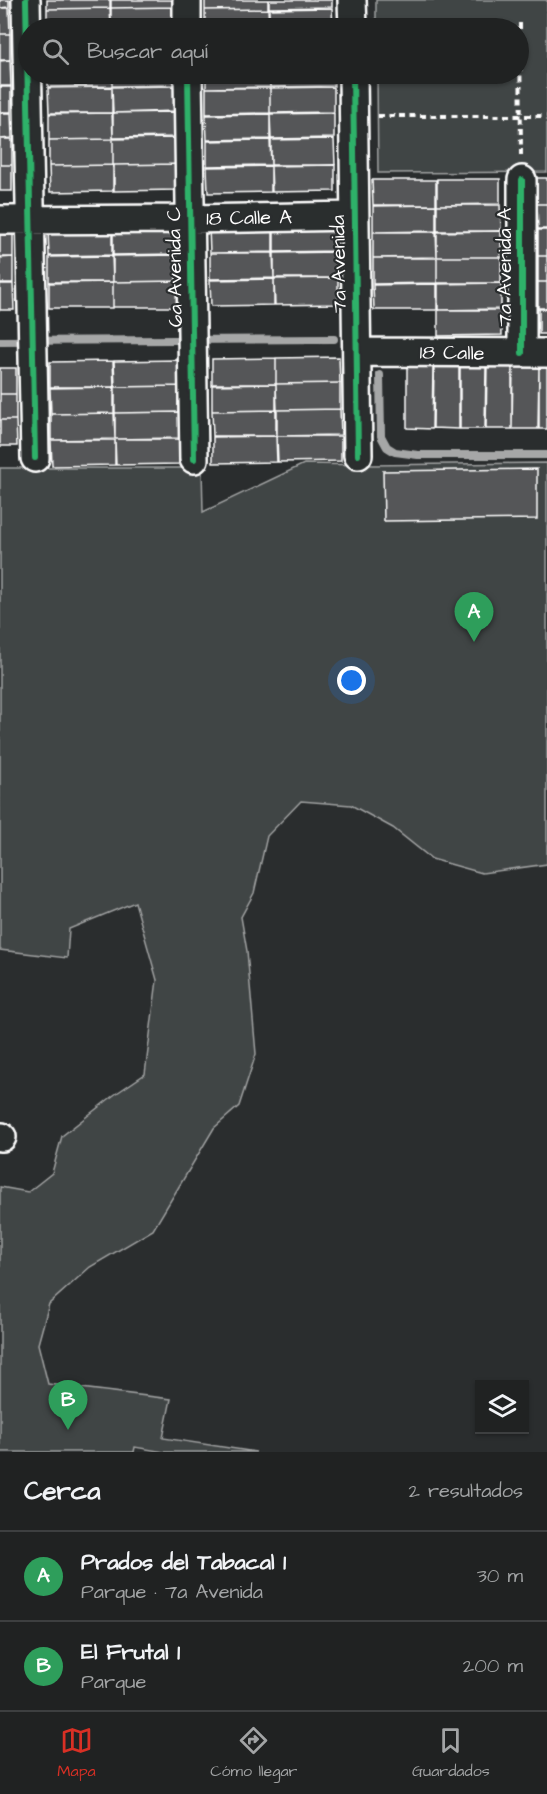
<!DOCTYPE html>
<html lang="es">
<meta charset="utf-8">
<style>
body{margin:0;font-family:"Architects Daughter",sans-serif;background:#282a2a;color:#f1f3f6}
.controls{position:absolute;right:18px;bottom:18px;display:grid;overflow:hidden;border-radius:0px;box-shadow:0 2px 4px #0004}
.controls button{width:54px;height:54px;display:grid;place-items:center;padding:0;border:0;border-bottom:2px solid #3d3f40;background:#202222;color:#f1f3f6;font:30px sans-serif}
.you{position:absolute;left:352px;top:681px;width:21px;height:21px;margin:-15px;border:4px solid #fff;border-radius:50%;background:#1a73e8;box-shadow:0 0 0 9px #1a73e833}
.badge{display:grid;place-items:center;width:39px;height:39px;border-radius:50%;background:#d93025;color:#fff;font-size:20px;font-weight:700}
.pin{position:absolute;translate:-50% -50px;filter:drop-shadow(0 2px 3px #0008)}
.pin::after{content:'';position:absolute;top:32px;width:21px;height:18px;background:inherit;clip-path:polygon(0 0,100% 0,50% 100%)}
.list{margin:0;padding:0;list-style:none}
h2{display:flex;justify-content:space-between;align-items:center;height:78px;margin:0;padding:0 24px;font-size:26px}
h2 small{font-size:20px;font-weight:400;color:#a2a4a5}
.list li{display:grid;grid-template-columns:39px 1fr auto;gap:18px;align-items:center;box-sizing:border-box;height:90px;padding:0 24px;border-top:2px solid #3d3f40}
.list b{display:block;font-size:22px;white-space:nowrap}
.list p{margin:0;font-size:20px;white-space:nowrap;color:#a2a4a5}
.list em{font-size:20px;font-style:normal;color:#a2a4a5}
.icon{flex:none;width:33px;height:33px;fill:none;stroke:currentColor;stroke-width:2;stroke-linecap:round;stroke-linejoin:round}
.map{position:relative;flex:none;width:547px;height:1452px;overflow:hidden}
.search{position:absolute;background:#202222;box-shadow:0 2px 4px #0004;left:18px;right:18px;top:18px;height:66px;display:flex;align-items:center;gap:15px;box-sizing:border-box;padding:0 21px;border-radius:33px;color:#a2a4a5;font-size:22px}
.sheet{height:258px;background:#202222}
nav{display:flex;justify-content:space-around;align-items:center;box-sizing:border-box;height:84px;border-top:2px solid #3d3f40;background:#202222;font-size:16px;color:#a2a4a5}
nav a{display:grid;justify-items:center;gap:3px}
nav .on{color:#d93025}
.map>svg:first-child{display:block}
.green{fill:#414445;stroke:#a0a2a2;stroke-width:1.5}
.lines{fill:none;stroke-linecap:round;stroke-linejoin:round}
.stream{stroke:#a6a7a7;stroke-width:8}
.building{fill:#555758;stroke:#fff;stroke-width:1.5}
.minor-casing{stroke:#fff;stroke-width:32}
.path{stroke:#fff;stroke-width:4;stroke-dasharray:6 4.5;stroke-linecap:butt}
.minor{stroke:#2a2d2e;stroke-width:27}
.cycleway-casing{stroke:#2a2d2e;stroke-width:10}
.cycleway{stroke:#2db169;stroke-width:6}
.labels{text-anchor:middle;dominant-baseline:central;stroke-width:4.5;stroke-linejoin:round;paint-order:stroke}
.street-label{font-size:20px;fill:#fff;stroke:#2a2d2e}
</style>
<div class="map">
<svg width="547" height="1452" viewBox="0 0 547 1452">
<rect width="100%" height="100%" fill="#2a2d2e"/>
<filter id="ink" filterUnits="userSpaceOnUse"><feTurbulence type="fractalNoise" baseFrequency=".0167" numOctaves="2"/><feDisplacementMap in="SourceGraphic" scale="12" xChannelSelector="R" yChannelSelector="G"/><feConvolveMatrix kernelMatrix="1 2 1 2 8 2 1 2 1" color-interpolation-filters="sRGB"/></filter>
<g filter="url(#ink)">
<path class="green" d="M376,0H547V172L378,173L377,74H518V28H376Z
M547,463V864L482,873L432,859L393,828L351,805L301,801L267,836L254,893L241,917L247,951L256,1054L239,1106L214,1128L153,1230L90,1267L49,1304L38,1344L48,1384L171,1399L163,1438L256,1452H164L135,1447L134,1452H0V1187L28,1192L52,1173L62,1136L114,1095L145,1074L157,980L135,902L69,929L67,958L0,950V468H202L203,512L304,464L371,465Z"/>
<g class="lines">
<path class="stream" d="M0,341L334,339
M380,375L381,436L387,447L395,452L418,455H547"/>
</g>
<path class="building" d="M0,0H9V7L0,8Z
M47,0H110V8L47,9Z
M111,0H174V7L111,8Z
M205,0H268V9L205,10Z
M269,0H332V7L269,8Z
M174,7L175,28H111V8Z
M0,8H9L10,34H0Z
M110,8L111,28H47V9Z
M332,8L333,28H269V9Z
M268,9L269,28H205V10Z
M0,34H10V60H0Z
M10,60L11,86H0V61Z
M48,74H112V86L48,87Z
M112,74H176V85L112,86Z
M206,74H269L270,87L206,88Z
M270,74H333L334,86L270,87Z
M176,86V111L113,113L112,87Z
M0,87H11V112H0Z
M112,87V113H49L48,88Z
M334,87V112L270,113V88Z
M206,88H270V113L206,114Z
M176,112L177,137L113,138V113Z
M0,113H11L12,138L0,139Z
M112,113L113,139L49,140V114Z
M334,113V138L271,139L270,114Z
M270,114V139L207,140L206,115Z
M177,138V164L113,165V139Z
M0,139H12V165H0Z
M113,139V165L49,166V140Z
M334,139L335,165H271V140Z
M270,140L271,165L207,166V141Z
M177,164L178,190L114,191V165Z
M0,165H12V191H0Z
M113,165V191L50,192L49,166Z
M335,165V191L272,192L271,166Z
M271,166V192L208,193L207,167Z
M537,178H547V204H537Z
M437,179H500V204L437,205Z
M372,180H436V205H373Z
M537,204H547V229H538Z
M436,205V231L373,232V206Z
M437,205H500L501,231H437Z
M274,226H337L338,251L274,252Z
M209,227H273V252L210,253Z
M112,229V255L49,256L48,230Z
M113,229H176V254L113,255Z
M538,230H547V256H538Z
M0,231H13V257H0Z
M501,231V257H437V232Z
M373,232H436L437,257L373,258Z
M338,252V278H274V253Z
M210,253H273L274,278L210,279Z
M177,255V281L113,282V256Z
M112,256L113,282H49V257Z
M538,256H547V282H538Z
M13,257V283H0V258Z
M437,257H501V283H437Z
M373,258H437V283L373,284Z
M338,278V304L275,305L274,279Z
M274,279V305L211,306L210,280Z
M177,281V307H113V282Z
M113,282V308H49V283Z
M538,282H547V308H538Z
M501,283V309L438,310V284Z
M0,284H13L14,310H0Z
M437,284V310H374L373,285Z
M539,309H547V334H539Z
M438,310H501L502,335L438,336Z
M339,357L340,383L276,384V358Z
M276,358V384H212V359Z
M178,360V386L115,387L114,361Z
M113,361L114,387H50V362Z
M407,365H433L432,429L407,428Z
M434,365L459,366V429L433,428Z
M460,365L486,366L485,429H460Z
M487,366H512V429H486Z
M513,366H539L538,429H512Z
M539,366H547V429H539Z
M0,368H16V394H0Z
M340,383V409L277,410L276,384Z
M276,384V410L212,411V385Z
M178,386V412L115,413V387Z
M114,387V413L51,414L50,388Z
M0,394H16V420H0Z
M340,409L341,435L277,436V410Z
M276,410V436H213L212,411Z
M179,412V438L115,439V413Z
M114,413L115,439L51,440V414Z
M0,420H16L17,446H0Z
M276,436L277,462L213,463V437Z
M277,436H341V461L278,462Z
M115,439H179V464L116,465Z
M51,440H115V465L52,466Z
M537,469V519L384,521L383,471Z"/>
<g class="lines">
<defs>
<path id="minor" d="M26,0L35,458
M187,0V28
M352,0L353,28
M188,74L194,459
M353,74L358,455
M522,180V353
M0,220L190,219L354,216
M357,352L547,353
M0,1137H2"/>
</defs>
<use href="#minor" class="minor-casing"/>
<path class="path" d="M520,23L521,156
M378,116H547"/>
<use href="#minor" class="minor"/>
<defs>
<path id="cycleway" d="M26,0L35,458
M188,74L194,459
M353,74L358,455
M522,180V353"/>
</defs>
<use href="#cycleway" class="cycleway-casing"/>
<use href="#cycleway" class="cycleway"/>
</g>
</g>
<g class="labels">
<g class="street-label">
<text transform="translate(249 218) rotate(-1)">18 Calle A</text>
<text transform="translate(339 264) rotate(-91)">7a Avenida</text>
<text transform="translate(175 267) rotate(-91)">6a Avenida C</text>
<text transform="translate(505 267) rotate(-90)">7a Avenida A</text>
<text transform="translate(452 353) rotate(1)">18 Calle</text>
</g>
</g>
</svg>
<div class="controls">
<button><svg class="icon" aria-label="layers" viewBox="0 0 24 24"><path d="M12 4l9 5-9 5-9-5zM3 14l9 5 9-5"/></svg></button>
</div>
<div class="you"></div>
<div class="pin badge" style="left:474px;top:642px;background:#2e9e5b">A</div>
<div class="pin badge" style="left:68px;top:1430px;background:#2e9e5b">B</div>
<div class="search"><svg class="icon" aria-label="search" viewBox="0 0 24 24"><circle cx="10" cy="10" r="6"/><path d="M15 15l6 6"/></svg>Buscar aquí</div>
</div>
<section class="sheet">
<h2>Cerca<small>2 resultados</small></h2>
<ul class="list">
<li><span class="badge" style="background:#2e9e5b">A</span><div><b>Prados del Tabacal 1</b><p>Parque · 7a Avenida</p></div><em>30 m</em></li>
<li><span class="badge" style="background:#2e9e5b">B</span><div><b>El Frutal 1</b><p>Parque</p></div><em>200 m</em></li>
</ul>
</section>
<nav>
<a class="on"><svg class="icon" aria-label="map" viewBox="0 0 24 24"><path d="M3 6l6-2 6 2 6-2v14l-6 2-6-2-6 2zM9 4v14M15 6v14"/></svg>Mapa</a>
<a><svg class="icon" aria-label="directions" viewBox="0 0 24 24"><path d="M12 3l9 9-9 9-9-9zM9 14v-3h6M13 9l2 2-2 2"/></svg>Cómo llegar</a>
<a><svg class="icon" aria-label="saved" viewBox="0 0 24 24"><path d="M7 4h10v16l-5-4-5 4z"/></svg>Guardados</a>
</nav>
